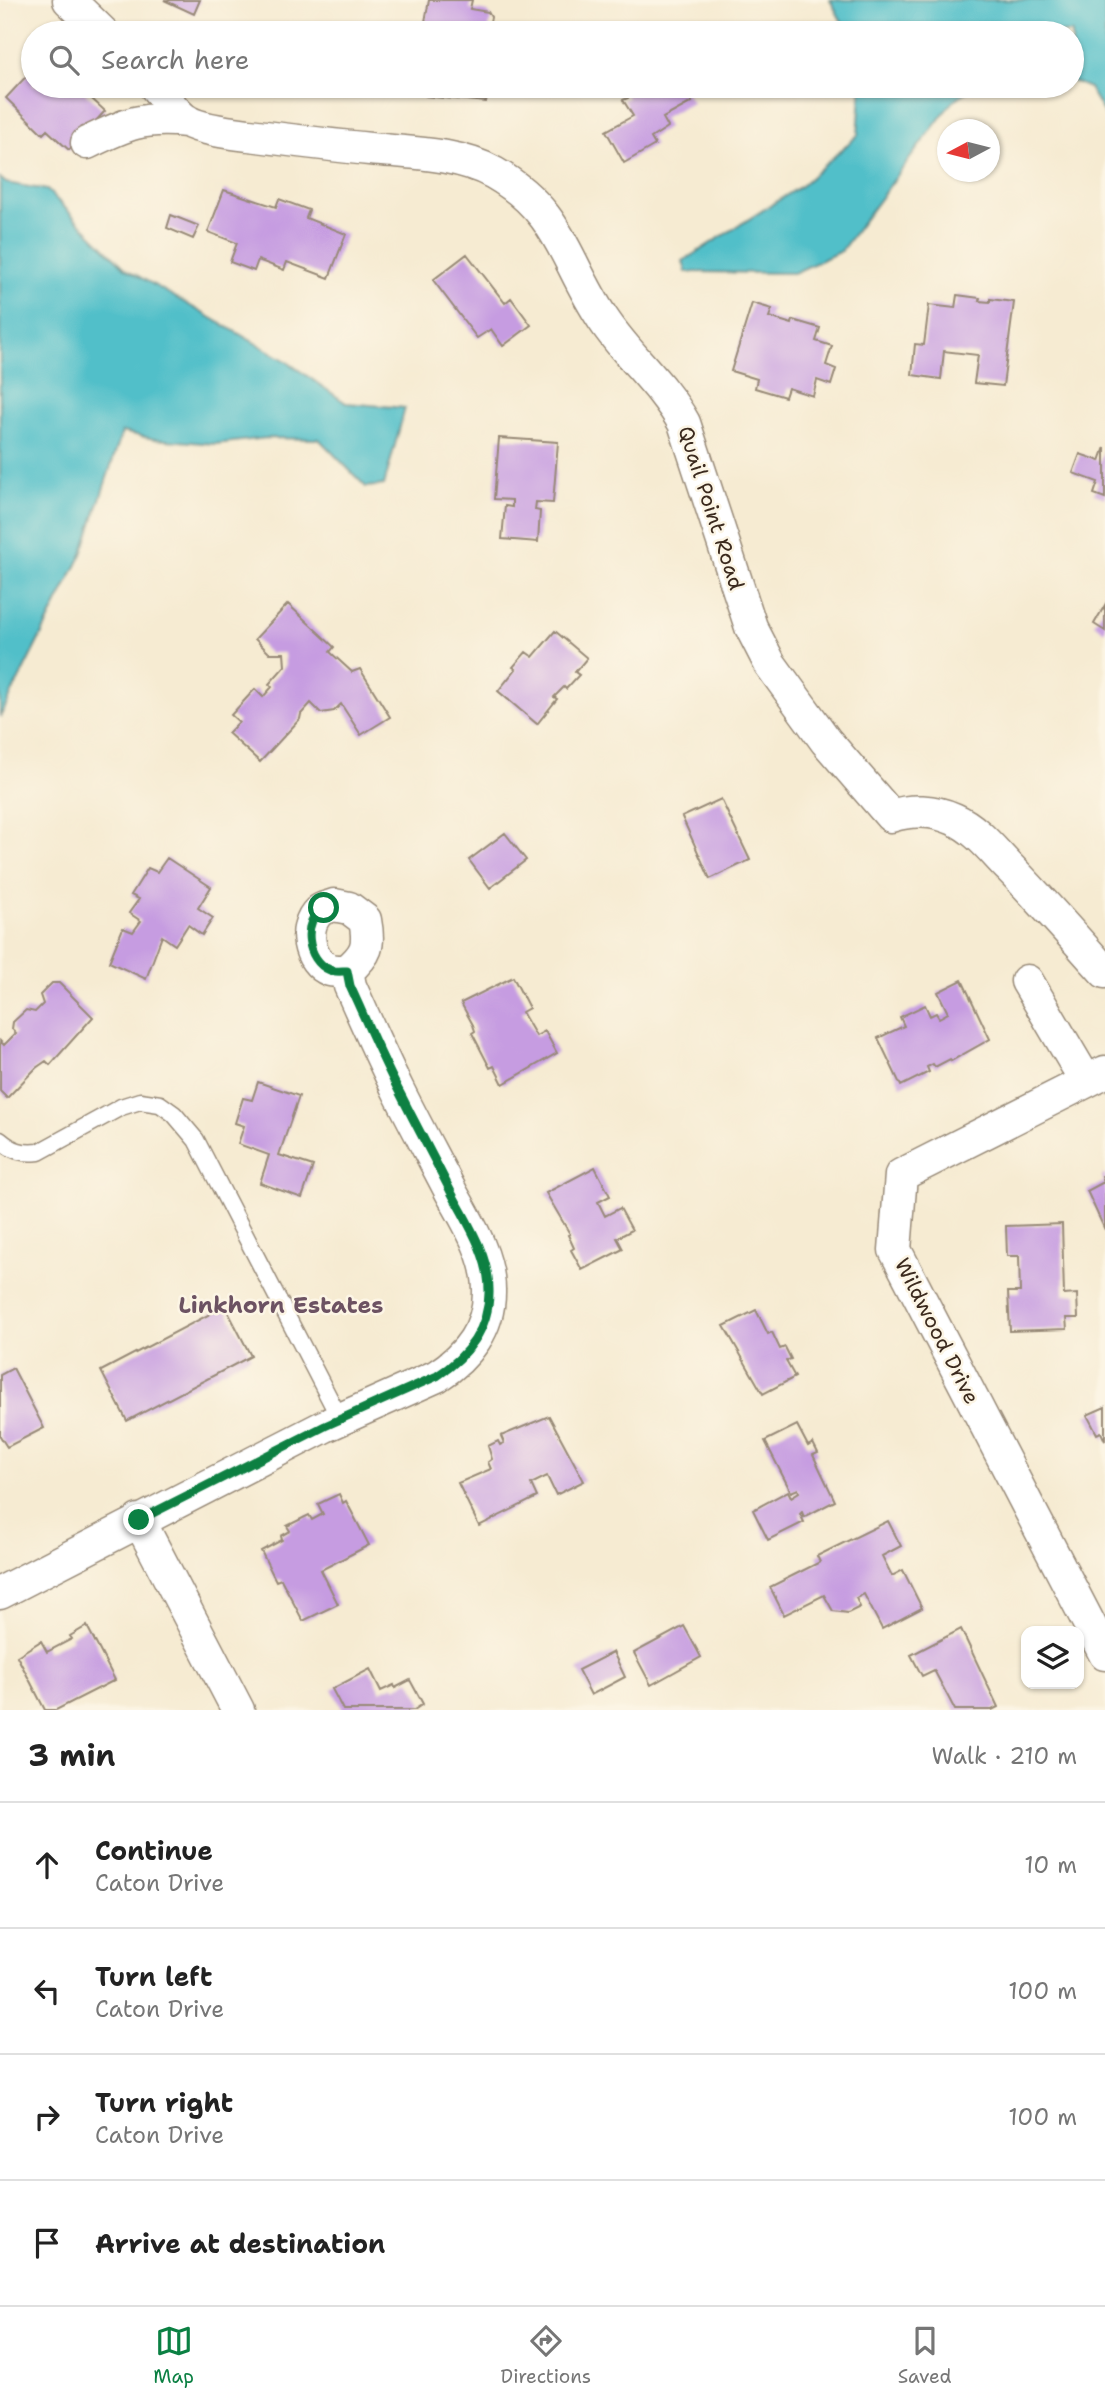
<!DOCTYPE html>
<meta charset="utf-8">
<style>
body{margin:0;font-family:"Shantell Sans",sans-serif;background:#f6f6f6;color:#222}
.controls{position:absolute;right:21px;bottom:21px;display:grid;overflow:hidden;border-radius:14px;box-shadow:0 2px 5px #0004}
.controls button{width:63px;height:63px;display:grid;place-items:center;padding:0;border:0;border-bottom:2px solid #e0e0e0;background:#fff;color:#222;font:35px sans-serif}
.compass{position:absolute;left:937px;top:119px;width:63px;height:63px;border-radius:50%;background:#fff;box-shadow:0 2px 5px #0004;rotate:263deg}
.stop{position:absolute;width:21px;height:21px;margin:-16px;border:5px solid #0b8043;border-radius:50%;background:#fff}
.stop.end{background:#0b8043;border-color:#fff;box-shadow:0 2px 7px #0008}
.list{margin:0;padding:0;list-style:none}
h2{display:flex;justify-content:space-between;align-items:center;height:91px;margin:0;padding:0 28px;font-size:30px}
h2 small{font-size:23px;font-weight:400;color:#767676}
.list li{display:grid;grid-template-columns:46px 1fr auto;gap:21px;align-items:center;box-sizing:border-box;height:126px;padding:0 28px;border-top:2px solid #e0e0e0}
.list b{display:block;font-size:26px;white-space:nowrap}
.list p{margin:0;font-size:23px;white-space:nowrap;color:#767676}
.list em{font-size:23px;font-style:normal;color:#767676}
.icon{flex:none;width:38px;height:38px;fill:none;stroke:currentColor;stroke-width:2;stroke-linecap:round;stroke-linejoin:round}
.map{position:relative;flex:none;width:1105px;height:1710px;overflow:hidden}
.search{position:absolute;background:#fff;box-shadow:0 2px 5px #0004;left:21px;right:21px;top:21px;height:77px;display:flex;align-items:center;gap:18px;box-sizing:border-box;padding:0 24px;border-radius:38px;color:#767676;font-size:26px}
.sheet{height:595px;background:#fff}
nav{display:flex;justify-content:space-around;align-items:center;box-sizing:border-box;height:98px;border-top:2px solid #e0e0e0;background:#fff;font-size:19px;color:#767676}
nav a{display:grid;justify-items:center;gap:4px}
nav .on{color:#0b8043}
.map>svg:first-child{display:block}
.water{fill:#51bfc9;stroke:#467474;stroke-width:2}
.building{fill:#c69ce1}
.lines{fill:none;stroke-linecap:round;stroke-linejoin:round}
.lane-casing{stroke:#988a78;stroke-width:19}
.street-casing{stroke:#988a78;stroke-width:35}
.lane{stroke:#fff;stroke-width:16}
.street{stroke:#fff;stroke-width:32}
.route{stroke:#0b8043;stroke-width:9}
.labels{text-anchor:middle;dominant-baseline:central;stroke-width:5;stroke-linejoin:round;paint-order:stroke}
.street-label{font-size:21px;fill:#3b2a1e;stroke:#fcf5e5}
.neighbourhood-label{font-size:23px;font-weight:bold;fill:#6c5262;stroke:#fcf5e5}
</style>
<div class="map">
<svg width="1105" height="1710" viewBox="0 0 1105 1710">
<rect width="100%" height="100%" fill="#fcf5e5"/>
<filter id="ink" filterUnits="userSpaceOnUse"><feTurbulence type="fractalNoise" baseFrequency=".0143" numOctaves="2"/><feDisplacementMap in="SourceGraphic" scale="14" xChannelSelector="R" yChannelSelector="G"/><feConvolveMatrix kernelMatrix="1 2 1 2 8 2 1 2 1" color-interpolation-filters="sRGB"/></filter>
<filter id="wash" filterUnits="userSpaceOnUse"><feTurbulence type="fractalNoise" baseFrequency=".00686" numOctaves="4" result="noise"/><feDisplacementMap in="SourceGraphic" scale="28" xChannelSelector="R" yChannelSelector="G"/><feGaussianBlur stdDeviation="1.57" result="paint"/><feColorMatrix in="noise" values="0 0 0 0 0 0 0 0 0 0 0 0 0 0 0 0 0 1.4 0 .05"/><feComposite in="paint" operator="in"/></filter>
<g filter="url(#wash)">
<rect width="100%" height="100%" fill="#f6ebd2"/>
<path class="water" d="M830,0H1105V115L1089,88L1072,81V33H848Z
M859,86H974L952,102L841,251L794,273L686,272L683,261L801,186L858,135L861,94Z
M0,178L6,183L47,190L126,269L283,359L346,403L405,408L384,485L366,487L319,439L267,438L215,444L154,439L122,432L82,554L0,717Z"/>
<g id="blocks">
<path class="building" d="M164,0H200L194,14Z
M429,0H472L470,9L488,12L491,17L488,33H423Z
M647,22L653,33H626Z
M33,69V86H69L72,88L78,86L105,111L69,150L47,130L43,134L6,98Z
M427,86H489L486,102L426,96Z
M621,86H683L692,102L663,118L668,127L651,138L655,145L624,163L606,131L633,116L623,100L628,98Z
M224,190L276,207L279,199L309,210L306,218L346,234L329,278L287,262L284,270L258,260L254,271L230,262L237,243L208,232Z
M171,215L199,226L193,239L167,228Z
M467,254L505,303L511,298L531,325L503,346L491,329L477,338L433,280Z
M957,295L980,298L979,301L990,302V299L1014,302L1003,386L974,383L978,355L944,351L941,379L912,375L915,344L924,345L929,305L955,308Z
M752,303L772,309L769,317L792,324L793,320L820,328L816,341L832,346L826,365L836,369L831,385L817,380L813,396L788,388L785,397L755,388L757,379L731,371Z
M499,438L558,442L553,503L536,502L535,510L540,511L538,542L502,539L505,506L512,507V500L494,499Z
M1105,447V498L1094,494L1098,482L1073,473L1080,454L1100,461Z
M288,604L334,647L330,652L352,672L360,669L390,717L361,735L341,704L334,711L321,713L311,703L301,714L300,719L260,762L228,733L239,722L231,715L255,689L263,697L272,687L269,684L285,666L284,653H269L255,639Z
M1105,605V631L1094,624Z
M555,631L587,658L575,672L579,675L566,689L564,687L554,697L557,699L537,724L498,691L516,669L513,667L526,652L533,657Z
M721,799L750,860L710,879L682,817Z
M505,833L526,860L490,888L469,860Z
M167,858L211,887L198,908L213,918L202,935L188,925L175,945L162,936L146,979L109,962L123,928L133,932L141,921L129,913L139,899L131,895L148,868L157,872Z
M513,977L529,1008L522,1012L536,1036L545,1031L557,1053L503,1084L494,1066L490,1068L472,1033L475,1031L473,1025L461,1003Z
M962,980L990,1039L951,1061L950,1059L935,1067L933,1064L927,1067L929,1072L901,1086L878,1038L904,1026L900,1017L925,1005L930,1016L936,1013L939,1018L948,1013L938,992Z
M52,983H59L93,1017L50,1065L46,1061L36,1068L7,1098L0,1091V1041L4,1045L16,1033L12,1029L13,1022L26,1010L35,1012L43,1004L40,995Z
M258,1082L299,1096L279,1155L313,1166L302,1198L260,1183L269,1155L238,1144L244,1126L235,1123L243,1098L252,1100Z
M595,1167L610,1196L598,1202L605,1216L620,1208L632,1230L617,1238L623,1249L582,1270L571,1250L574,1248L568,1235L570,1234L546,1193Z
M1105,1175V1230L1087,1191L1104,1182L1102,1176Z
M1062,1224L1064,1295L1077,1294L1078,1318H1066L1067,1329L1010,1331L1008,1292H1020L1019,1256H1007L1006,1226Z
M225,1306L251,1356L127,1421L101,1371Z
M756,1310L768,1334L772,1332L780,1349L785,1347L791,1359L786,1361L795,1377L763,1394L724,1326Z
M13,1368L44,1428L7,1447L0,1436V1375Z
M1105,1407V1441L1101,1432L1097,1434L1087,1415Z
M549,1416L584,1481L556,1495L547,1476L531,1484L537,1497L479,1526L458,1483L491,1469L488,1462L492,1459L488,1446L498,1441L500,1445L504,1443L501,1436Z
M797,1425L808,1446L813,1443L818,1453L813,1455L835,1501L804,1517L802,1512L800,1514L804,1522L768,1540L753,1510L788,1491L791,1497L799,1492L798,1489L791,1492L765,1441Z
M339,1494L343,1503L346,1501L369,1545L321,1570L338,1604L303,1621L281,1579L276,1581L261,1551L282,1540L281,1536L290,1531L287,1526L309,1515L312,1520L323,1514L318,1504Z
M888,1521L901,1546L882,1556L892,1576L903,1570L922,1608L882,1629L864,1594L856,1598L860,1607L848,1613L833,1611L824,1595L784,1615L770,1587L820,1562L817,1556Z
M87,1626L115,1680L56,1710H45L17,1656L41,1641L47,1652L72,1639L70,1636Z
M684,1626L701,1657L651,1685L634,1653Z
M961,1629L998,1707L992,1710H955L934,1670L922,1676L911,1655Z
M613,1652L625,1677L591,1695L578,1670Z
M370,1669L381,1691L394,1685L395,1688L410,1680L423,1704L414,1710H343L332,1689Z"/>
</g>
</g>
<g filter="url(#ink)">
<use href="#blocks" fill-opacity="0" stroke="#988a78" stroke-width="2"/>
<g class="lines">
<defs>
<path id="lane" d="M0,1140C13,1151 22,1154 39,1152L121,1107L140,1101L160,1104L174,1114L196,1140L340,1419"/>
<path id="street" d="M69,0L103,33
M155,86C163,95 176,115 187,121C199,129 233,133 249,135C289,140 329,145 370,149C410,153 458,153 494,173C562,212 564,261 603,319C628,357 661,382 684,423L751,627L770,664L826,741L891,816C911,809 934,810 954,819C977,829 993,851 1010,868C1043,902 1074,937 1105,972
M87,143C126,124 143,116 187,121
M334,905L349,908L365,920C370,946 367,954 347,971C342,971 334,971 330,970C308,962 302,927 319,911C322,908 329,907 334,905Z
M1027,981L1086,1081
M1105,1072L901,1175L895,1250L1105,1654
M139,1520L238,1710
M0,1593L325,1426L437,1376C467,1357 490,1328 489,1290C489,1255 467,1221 451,1192C434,1159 416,1126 399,1092C382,1058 366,1022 350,986L347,971"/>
</defs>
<use href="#lane" class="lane-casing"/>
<use href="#street" class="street-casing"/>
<use href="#lane" class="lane"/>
<use href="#street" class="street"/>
</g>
</g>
<g class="lines" filter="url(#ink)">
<path class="route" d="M139,1520L325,1426L437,1376C467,1357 490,1328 489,1290C489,1255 467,1222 451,1192C435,1160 418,1129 402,1097C383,1061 367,1023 350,986L347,971C342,971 334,972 330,970C306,961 301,919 324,908"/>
</g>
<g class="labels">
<g class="street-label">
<text transform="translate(711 508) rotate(72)">Quail Point Road</text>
<text transform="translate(937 1331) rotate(63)">Wildwood Drive</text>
</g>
<g class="neighbourhood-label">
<text x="281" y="1305">Linkhorn Estates</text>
</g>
</g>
</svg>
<div class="controls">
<button><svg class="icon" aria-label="layers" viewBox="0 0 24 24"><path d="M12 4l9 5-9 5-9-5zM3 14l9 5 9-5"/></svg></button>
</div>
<svg class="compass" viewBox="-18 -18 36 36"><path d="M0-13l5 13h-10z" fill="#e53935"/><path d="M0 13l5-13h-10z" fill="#767676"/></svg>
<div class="stop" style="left:324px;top:908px"></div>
<div class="stop end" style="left:139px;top:1520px"></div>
<div class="search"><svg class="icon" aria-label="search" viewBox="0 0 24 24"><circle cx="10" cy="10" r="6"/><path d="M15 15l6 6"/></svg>Search here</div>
</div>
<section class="sheet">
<h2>3 min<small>Walk · 210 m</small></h2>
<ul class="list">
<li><svg class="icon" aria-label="ahead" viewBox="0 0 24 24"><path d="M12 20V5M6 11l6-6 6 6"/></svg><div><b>Continue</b><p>Caton Drive</p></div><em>10 m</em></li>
<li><svg class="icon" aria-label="left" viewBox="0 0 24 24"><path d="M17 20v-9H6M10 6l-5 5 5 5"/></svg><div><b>Turn left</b><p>Caton Drive</p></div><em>100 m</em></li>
<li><svg class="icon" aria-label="right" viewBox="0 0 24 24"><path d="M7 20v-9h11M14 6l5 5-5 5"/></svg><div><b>Turn right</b><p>Caton Drive</p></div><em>100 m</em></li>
<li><svg class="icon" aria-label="arrive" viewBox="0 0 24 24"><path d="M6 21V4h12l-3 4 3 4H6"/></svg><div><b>Arrive at destination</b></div></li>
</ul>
</section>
<nav>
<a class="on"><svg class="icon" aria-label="map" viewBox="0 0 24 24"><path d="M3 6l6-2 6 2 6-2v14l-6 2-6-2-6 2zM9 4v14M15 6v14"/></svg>Map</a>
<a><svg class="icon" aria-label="directions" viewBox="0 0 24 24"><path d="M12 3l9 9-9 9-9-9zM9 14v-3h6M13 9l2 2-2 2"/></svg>Directions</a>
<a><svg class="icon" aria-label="saved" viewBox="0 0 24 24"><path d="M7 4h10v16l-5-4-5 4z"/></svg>Saved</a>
</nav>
